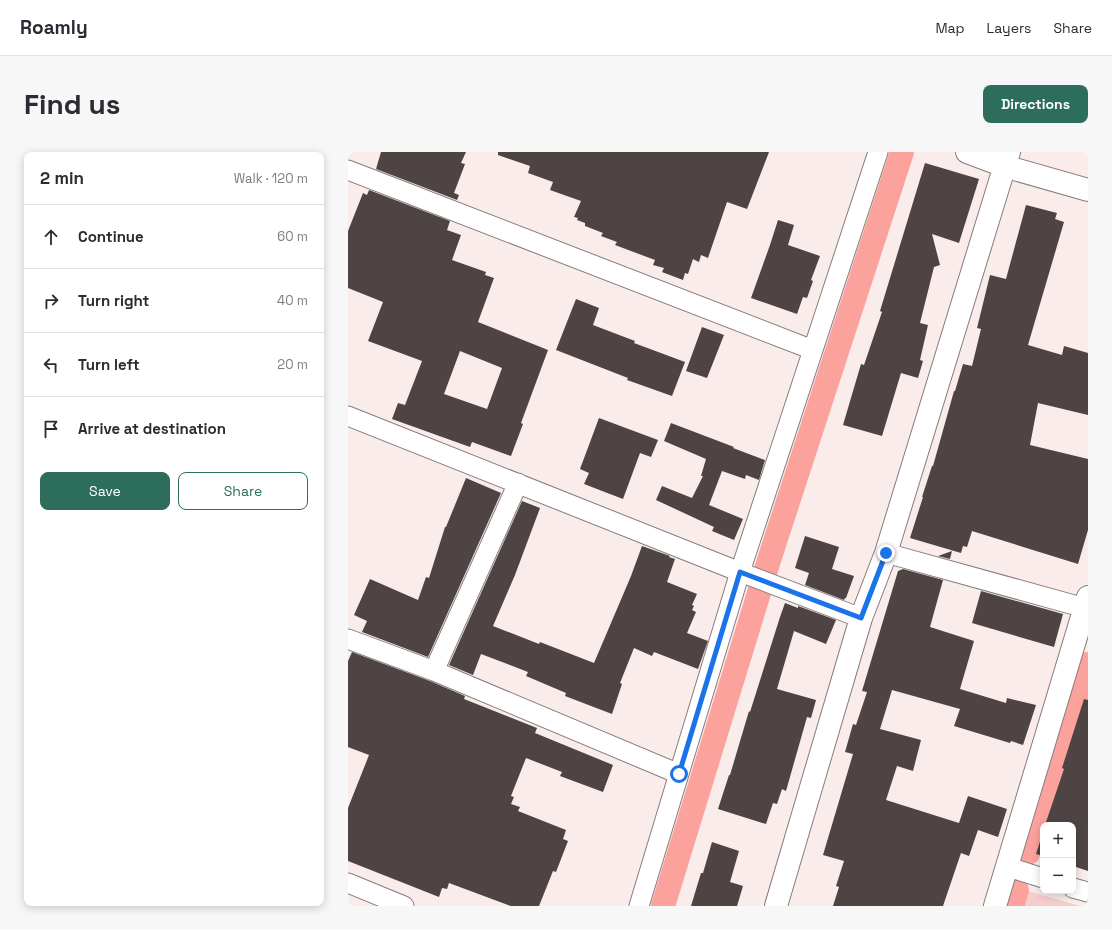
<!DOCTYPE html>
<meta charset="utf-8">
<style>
body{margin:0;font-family:"Space Grotesk",sans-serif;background:#f7f7f7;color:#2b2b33}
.controls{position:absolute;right:12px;bottom:12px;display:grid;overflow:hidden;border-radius:8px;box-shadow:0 2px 10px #0003}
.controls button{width:36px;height:36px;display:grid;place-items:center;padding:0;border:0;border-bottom:1px solid #e1e1e2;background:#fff;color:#2b2b33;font:20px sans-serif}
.stop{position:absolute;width:12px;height:12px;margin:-9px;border:3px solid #1a73e8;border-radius:50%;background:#fff}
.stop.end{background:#1a73e8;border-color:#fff;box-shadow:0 1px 4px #0008}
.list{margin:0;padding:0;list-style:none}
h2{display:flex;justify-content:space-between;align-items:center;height:52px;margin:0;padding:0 16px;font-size:17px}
h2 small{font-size:13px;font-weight:400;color:#7c7c81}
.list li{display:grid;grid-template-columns:26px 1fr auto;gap:12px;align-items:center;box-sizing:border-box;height:64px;padding:0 16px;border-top:1px solid #e1e1e2}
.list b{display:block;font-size:15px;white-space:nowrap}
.list em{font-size:13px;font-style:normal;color:#7c7c81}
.actions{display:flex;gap:8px;padding:12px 16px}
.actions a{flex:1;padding:9px 0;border:1px solid #2c6d5b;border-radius:8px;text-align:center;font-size:14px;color:#2c6d5b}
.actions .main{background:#2c6d5b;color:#fff}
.icon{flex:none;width:22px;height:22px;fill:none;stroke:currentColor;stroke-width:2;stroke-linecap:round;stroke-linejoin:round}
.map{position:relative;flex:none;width:740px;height:754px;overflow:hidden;border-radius:8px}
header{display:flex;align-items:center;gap:24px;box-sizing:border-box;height:56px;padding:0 20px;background:#fff;border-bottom:1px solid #e1e1e2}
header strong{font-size:19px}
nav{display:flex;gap:22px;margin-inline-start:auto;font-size:14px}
.intro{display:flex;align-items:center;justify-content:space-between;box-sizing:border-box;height:96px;padding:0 24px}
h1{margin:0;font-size:28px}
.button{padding:10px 18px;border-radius:8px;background:#2c6d5b;color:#fff;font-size:14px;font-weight:700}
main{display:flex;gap:24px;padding:0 24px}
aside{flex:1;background:#fff;border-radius:8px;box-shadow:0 2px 10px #0003}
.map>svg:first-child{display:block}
.green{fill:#f6cdca}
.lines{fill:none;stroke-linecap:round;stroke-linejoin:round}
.canal{stroke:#fca29d;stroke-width:24}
.building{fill:#4e4443;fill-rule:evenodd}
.minor-casing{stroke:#877c7b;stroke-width:21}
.tertiary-casing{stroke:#877c7b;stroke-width:24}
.minor{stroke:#fff;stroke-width:19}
.tertiary{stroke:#fff;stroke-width:22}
.route{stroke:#1a73e8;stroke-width:5}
</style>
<header>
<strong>Roamly</strong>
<nav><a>Map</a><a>Layers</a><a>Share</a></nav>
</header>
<div class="intro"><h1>Find us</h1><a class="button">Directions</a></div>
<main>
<aside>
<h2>2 min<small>Walk · 120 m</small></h2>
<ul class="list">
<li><svg class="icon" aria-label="ahead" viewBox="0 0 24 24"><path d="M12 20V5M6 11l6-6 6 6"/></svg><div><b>Continue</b></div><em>60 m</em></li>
<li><svg class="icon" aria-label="right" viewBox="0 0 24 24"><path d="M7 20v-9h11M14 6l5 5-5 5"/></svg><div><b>Turn right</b></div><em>40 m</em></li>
<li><svg class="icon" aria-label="left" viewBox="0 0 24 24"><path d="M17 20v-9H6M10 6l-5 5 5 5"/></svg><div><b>Turn left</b></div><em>20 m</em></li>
<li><svg class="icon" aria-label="arrive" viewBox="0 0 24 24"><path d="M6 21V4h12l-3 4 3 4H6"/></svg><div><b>Arrive at destination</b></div></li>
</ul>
<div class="actions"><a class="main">Save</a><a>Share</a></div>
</aside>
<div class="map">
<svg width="740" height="754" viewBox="0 0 740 754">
<rect width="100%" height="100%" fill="#f9eceb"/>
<path class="green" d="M676,738L732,754H671Z"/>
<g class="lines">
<path class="canal" d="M680,701L740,512
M315,754L422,405L554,0
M664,754L669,738"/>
</g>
<path class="building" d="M33,0H118L113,11L117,12L106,41L111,43L109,48L28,17Z
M150,0H421L399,57L379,50L360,106L353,103L351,110L345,107L340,122L337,121L335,128L314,120L316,116L305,113L307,108L267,93L269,90L253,84L255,81L237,74V71L229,68L230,66L226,65L233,49L202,38L205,30L180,21L182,14L150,3Z
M577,11L631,27L611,91L584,82L592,113L586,115L572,171L580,173L572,208L575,209L570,226L553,221L534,284L495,273L513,212L516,213L534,160L532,159Z
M21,38L102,69L99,78L113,83L104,108L138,120L137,123L146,126L130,170L200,198L173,271L175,272L163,304L124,290L122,295L44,267L50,251L57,253L74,209L20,189L35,150L0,136V79L15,41L19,43ZM112,199L154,216L139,257L96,242Z
M678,53L709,61L707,67L716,70L680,193L714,203L716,194L740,201V263L690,251L682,293L740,307V378L730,412L624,379L619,395L615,394L613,401L562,386L575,345H574L584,314H585L606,239H607L615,212L624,214L633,177L629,176L642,123L658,127Z
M430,68L446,73L440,93L472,104L463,128L465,129L459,146L455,145L449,162L403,146L422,93Z
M228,147L251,156L245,173L287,189L286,191L337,210L324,244L279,228L280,226L208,198Z
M354,175L376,183L359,226L338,219Z
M251,266L310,288L303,305L292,301L275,347L236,332L241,321L232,317Z
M323,271L386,295L385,296L417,308L411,328L398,323L397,327L374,319L361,353L395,367L386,388L364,379L366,375L308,348L314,334L344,346L355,324H353L358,307L316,289Z
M118,326L153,341L80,505L14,480L19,469L6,463L22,427L70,448L78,425L81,426L97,375H98Z
M174,349L192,356L167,423L145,474L191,492L192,490L246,511L283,424L294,394L322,404L321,405L327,407L319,430L349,442L344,453L346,454L344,458L348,460L339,481L360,489L350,517L306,500L304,504L286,496L272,531L274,532L264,562L217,544L218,541L178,524L180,520L133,502L125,523L101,513Z
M457,384L491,395L484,417L506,424L498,446H497L496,448L457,433L461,421L447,416Z
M604,399L602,407L590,404Z
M555,417L595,428L582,475L626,489L612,537L658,551L659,546L688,553L675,593L663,589L662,591L606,574L612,557L544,538L532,577L573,588L565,619L549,614L538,648L611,671L620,644L659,657L650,685L630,678L621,704L613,701L595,754H485L491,735L488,734L496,709L475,703L505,602L497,600L505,572L508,573L519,540L514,539L550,419Z
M633,439L715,462L706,495L624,471Z
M437,451L450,456V454L488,468L478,492L446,479L429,537L468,548L463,566L459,565L438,639L434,637L429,652L425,651L418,672L370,657L381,623H382L401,559L402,560L432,465Z
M4,500L82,529L117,544L116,547L189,576L187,581L265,613L255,640L212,624L214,620L178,606L163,644L166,645L163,652L172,655L170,659L218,678L215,687L220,689L208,720L205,719L191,754H163L101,731L99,737L94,736L91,745L0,709V656L21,603L0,595V509Z
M736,547L740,548V719L725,714V673H697L716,617L714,616Z
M695,680V704L688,702Z
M364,690L391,699L382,730L395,734L389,754H343L353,721H355Z"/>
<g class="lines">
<defs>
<path id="minor" d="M0,18L465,198
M0,264L392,420L513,466
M538,401L737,456
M0,487L86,519L331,622
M86,519L170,331
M660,715L695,726
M0,731L56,754
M725,736L740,740
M291,754L392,420L530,0"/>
<path id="tertiary" d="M619,0L656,14L740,38
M428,754L513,466L538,401L661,0
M647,754L740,445"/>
</defs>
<use href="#minor" class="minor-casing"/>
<use href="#tertiary" class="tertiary-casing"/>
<use href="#minor" class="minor"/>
<use href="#tertiary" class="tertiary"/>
</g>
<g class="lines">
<path class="route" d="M331,622L392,420L513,466L538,401"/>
</g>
</svg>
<div class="controls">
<button>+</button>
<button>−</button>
</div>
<div class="stop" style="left:331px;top:622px"></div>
<div class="stop end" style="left:538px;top:401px"></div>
</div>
</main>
